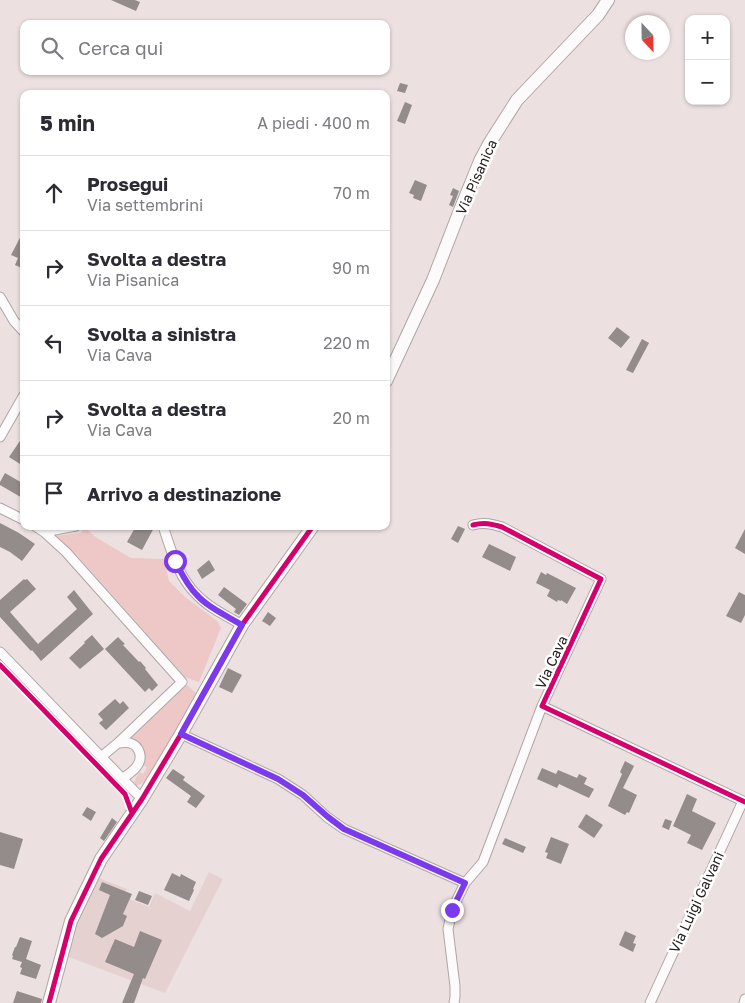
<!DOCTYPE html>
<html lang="it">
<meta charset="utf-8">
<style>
body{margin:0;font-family:"Golos Text",sans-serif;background:#f2f2f3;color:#2b2b33}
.controls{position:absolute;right:15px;top:15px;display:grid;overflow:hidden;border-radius:10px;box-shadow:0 1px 4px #0004}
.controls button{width:45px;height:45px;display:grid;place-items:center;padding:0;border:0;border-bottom:1px solid #e1e1e2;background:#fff;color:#2b2b33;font:25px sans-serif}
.compass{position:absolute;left:625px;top:15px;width:45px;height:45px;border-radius:50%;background:#fff;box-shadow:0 1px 4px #0004;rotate:158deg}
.stop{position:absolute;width:15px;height:15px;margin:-11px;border:4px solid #7c3aed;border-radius:50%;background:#fff}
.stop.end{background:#7c3aed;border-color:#fff;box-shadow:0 1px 5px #0008}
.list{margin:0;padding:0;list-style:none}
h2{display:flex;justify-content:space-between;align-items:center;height:65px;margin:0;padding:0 20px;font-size:21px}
h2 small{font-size:16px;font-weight:400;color:#7c7c81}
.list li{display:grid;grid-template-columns:32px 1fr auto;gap:15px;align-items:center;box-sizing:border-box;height:75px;padding:0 20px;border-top:1px solid #e1e1e2}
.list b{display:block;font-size:19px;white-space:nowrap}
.list p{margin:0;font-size:16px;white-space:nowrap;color:#7c7c81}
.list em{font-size:16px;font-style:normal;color:#7c7c81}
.icon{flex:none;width:28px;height:28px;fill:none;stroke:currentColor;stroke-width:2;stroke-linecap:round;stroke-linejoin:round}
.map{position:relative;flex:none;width:745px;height:1003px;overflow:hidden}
.search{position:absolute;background:#fff;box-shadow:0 1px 4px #0004;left:20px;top:20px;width:370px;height:55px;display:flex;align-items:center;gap:12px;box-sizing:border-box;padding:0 18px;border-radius:10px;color:#7c7c81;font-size:19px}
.panel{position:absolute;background:#fff;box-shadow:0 1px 4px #0004;left:20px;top:90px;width:370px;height:440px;border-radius:10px}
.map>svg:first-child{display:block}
.built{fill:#e5d2d0}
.green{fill:#eec8c6}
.building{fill:#938c8b}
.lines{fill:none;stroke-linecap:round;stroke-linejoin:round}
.street-casing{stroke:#aea6a6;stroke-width:11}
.secondary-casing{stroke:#aea6a6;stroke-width:14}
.street{stroke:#fcfafa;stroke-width:9}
.secondary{stroke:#fcfafa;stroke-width:12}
.cycleway-casing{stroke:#fff;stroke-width:8}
.cycleway{stroke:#d6006c;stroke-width:5}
.route{stroke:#7c3aed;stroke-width:6}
.labels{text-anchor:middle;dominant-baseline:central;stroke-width:5;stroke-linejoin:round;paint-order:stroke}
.street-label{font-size:14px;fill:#272020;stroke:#fff}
</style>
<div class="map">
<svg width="745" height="1003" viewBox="0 0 745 1003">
<rect width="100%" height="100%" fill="#ece1e0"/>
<path class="built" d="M209,872L223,879L165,993L66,956L75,926L99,878L127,889L124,897L149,907L155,893L190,911Z"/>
<path class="green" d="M85,528L97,538L131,558L164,559L169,581L185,597L217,621L221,628L199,682L185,677L75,553L54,536L81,533Z
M187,685L196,693L147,780L141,784L136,786L134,782L139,772L143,774L147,768L144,765C144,764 145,757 145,756C144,748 136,741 130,738Z"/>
<path class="building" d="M111,0H135L140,2L136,11Z
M400,83L408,85L405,93L397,91Z
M405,102L412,105L405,124L397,121Z
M415,180L427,185L421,201L413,198L414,195L409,193Z
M453,188L459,191L453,207L449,205L453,196L450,195Z
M24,230V269L15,265L18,258L11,255Z
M617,327L630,337L621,348L608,338Z
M642,339L649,343L633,373L626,370Z
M24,435V457L20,464L9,457Z
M5,473L24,484V499L0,485V482Z
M0,523L19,533L35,544L22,561L10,552L0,547Z
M136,526H155L142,550L127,542Z
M458,526L465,529L458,543L451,539Z
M745,529V554L735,548Z
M489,544L516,557L510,571L482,557Z
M209,560L215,570L202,579L197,570Z
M541,572L546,575L547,573L576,588L567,604L561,600V601L558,600L557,602L547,596L550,590L536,583Z
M24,579L25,580L27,579L36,589L10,612L38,644L77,609L67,597L74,590L93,614L41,661L32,650L31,651L0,617V600Z
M224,587L247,604L239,615L234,612L236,609L218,595Z
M739,592L745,595V615L741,623L726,616Z
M268,612L276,618L270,626L262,621Z
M92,635L104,649L80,669L69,658L85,643L84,642Z
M118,637L125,644L123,645L139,662L140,661L146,668L145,669L158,685L152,691L149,688L145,692L105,649Z
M228,668L242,675L232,693L219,687Z
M115,699L120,704L123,701L129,708L106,730L99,723L103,720L98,714Z
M625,761L634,766L623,788L637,795L629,813L627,812L625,815L608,806L622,774L620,772Z
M542,768L556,774L558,770L577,778L579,774L587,778L584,784L594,789L589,798L559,784L557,788L537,779Z
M173,769L185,777L183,780L205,796L196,808L187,802L191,796L166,778Z
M687,794L697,799L692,811L716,823L702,850L687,843L691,835L673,826Z
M87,807L96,812L91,821L82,815Z
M586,814L603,825L594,838L578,827Z
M112,818L117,822L104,841L100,838Z
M665,819L672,821L669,830L662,827Z
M0,832L23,839L14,869L0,865Z
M551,837L569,844L561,864L546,858L548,853L545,852Z
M505,838L526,847L523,853L502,844Z
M172,873L180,877L181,874L196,882L193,889L194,890L189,901L164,890Z
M102,882L132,894L123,914L127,916L123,926L102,938L95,934L110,895L99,890Z
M139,891L152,896L148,905L135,900Z
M140,931L162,940L145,979L143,978L134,1003H122L134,974L105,962L115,939L134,947Z
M625,931L636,936L633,943L636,944L633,952L619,945Z
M20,937L32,941L26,959L41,965L36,979L20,974L22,968L20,967L22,962L12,959L13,956L12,955L15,947H16Z
M17,991L42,999L41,1003H13Z"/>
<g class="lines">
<defs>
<path id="street" d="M0,297L14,321L24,332
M0,437L24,395
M0,508L24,520
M473,525C484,522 492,524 502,527L601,579L542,706L745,802
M35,526L44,532L66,552L182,682L118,743
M163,526C171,550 178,577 197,595C209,608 227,616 242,625
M44,532L76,526
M0,652L142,799
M181,734L278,779L303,795L327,817L344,829L465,883
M101,757L118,743C121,743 126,742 130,743C140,746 143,758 137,766C134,771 127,775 122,779
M454,1003L455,997V986L448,929L452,910L465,883L483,862L542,706
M650,1003L743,801
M744,1003L745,999"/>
<path id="secondary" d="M386,381L433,280L459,213L480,161L489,144L517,100L598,15L608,0
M49,1003L71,921L101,859L142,799L181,734L242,625L313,526"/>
</defs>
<use href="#street" class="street-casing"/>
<use href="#secondary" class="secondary-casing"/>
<use href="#street" class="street"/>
<use href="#secondary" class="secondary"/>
<defs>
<path id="cycleway" d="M473,525C484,522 492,524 502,527L601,579L542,706L745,802
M0,665L125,794L132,813
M49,1003L71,921L101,859L142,799L181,734L242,625L313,526"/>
</defs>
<use href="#cycleway" class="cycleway-casing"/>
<use href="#cycleway" class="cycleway"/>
</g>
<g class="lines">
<path class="route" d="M175,561C181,572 187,585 196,594C207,607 227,616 242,625L181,734L278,779L303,795L328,817L344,829L465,883L452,910"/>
</g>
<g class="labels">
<g class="street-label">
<text transform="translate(476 177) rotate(-66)">Via Pisanica</text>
<text transform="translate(551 662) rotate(-65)">Via Cava</text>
<text transform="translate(696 902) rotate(-65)">Via Luigi Galvani</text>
</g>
</g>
</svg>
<div class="controls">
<button>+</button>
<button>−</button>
</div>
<svg class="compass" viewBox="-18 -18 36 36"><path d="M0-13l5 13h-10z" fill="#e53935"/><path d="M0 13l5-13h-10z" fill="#7c7c81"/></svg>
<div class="stop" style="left:175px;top:561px"></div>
<div class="stop end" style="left:452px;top:910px"></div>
<div class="search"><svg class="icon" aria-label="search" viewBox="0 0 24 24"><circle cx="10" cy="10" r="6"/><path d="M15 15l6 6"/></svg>Cerca qui</div>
<section class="panel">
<h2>5 min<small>A piedi · 400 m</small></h2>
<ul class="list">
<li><svg class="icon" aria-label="ahead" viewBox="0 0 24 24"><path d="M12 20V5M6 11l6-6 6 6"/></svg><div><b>Prosegui</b><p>Via settembrini</p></div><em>70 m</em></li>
<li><svg class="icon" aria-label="right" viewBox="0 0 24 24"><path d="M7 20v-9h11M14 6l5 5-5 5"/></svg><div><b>Svolta a destra</b><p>Via Pisanica</p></div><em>90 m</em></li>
<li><svg class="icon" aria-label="left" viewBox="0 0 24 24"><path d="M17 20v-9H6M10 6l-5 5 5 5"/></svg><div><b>Svolta a sinistra</b><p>Via Cava</p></div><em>220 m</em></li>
<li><svg class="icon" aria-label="right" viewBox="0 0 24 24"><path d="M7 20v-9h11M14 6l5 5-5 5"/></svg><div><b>Svolta a destra</b><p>Via Cava</p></div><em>20 m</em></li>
<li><svg class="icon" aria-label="arrive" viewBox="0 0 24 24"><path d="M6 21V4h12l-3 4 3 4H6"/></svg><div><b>Arrivo a destinazione</b></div></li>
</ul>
</section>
</div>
